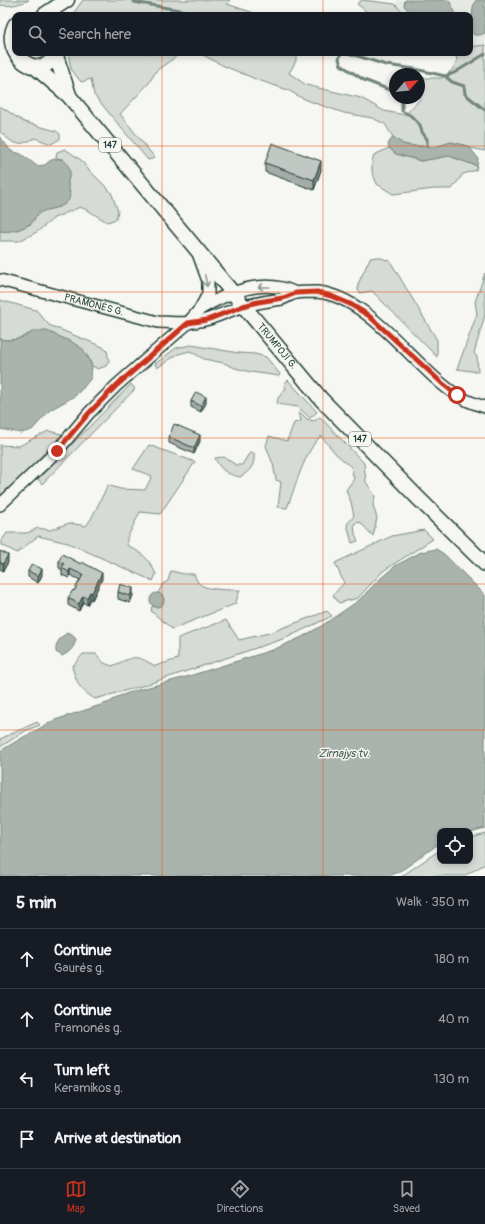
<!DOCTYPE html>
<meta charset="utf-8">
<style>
body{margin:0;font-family:Pangolin,sans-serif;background:#242831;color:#f1f3f6}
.controls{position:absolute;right:12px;bottom:12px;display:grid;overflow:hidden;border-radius:8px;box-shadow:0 2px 6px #0003}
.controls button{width:36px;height:36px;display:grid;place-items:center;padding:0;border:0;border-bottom:1px solid #363941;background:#171b24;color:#f1f3f6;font:20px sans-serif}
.compass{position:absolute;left:389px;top:68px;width:36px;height:36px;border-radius:50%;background:#171b24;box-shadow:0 2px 6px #0003;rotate:62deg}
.stop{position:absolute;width:12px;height:12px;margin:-9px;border:3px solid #c8321e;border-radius:50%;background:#fff}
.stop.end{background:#c8321e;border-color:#fff;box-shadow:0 1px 4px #0008}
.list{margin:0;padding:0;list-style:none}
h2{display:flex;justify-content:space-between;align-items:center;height:52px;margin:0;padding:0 16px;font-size:17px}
h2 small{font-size:13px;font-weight:400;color:#9ea1a6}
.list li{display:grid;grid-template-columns:26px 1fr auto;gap:12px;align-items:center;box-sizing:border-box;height:60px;padding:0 16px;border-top:1px solid #363941}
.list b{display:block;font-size:15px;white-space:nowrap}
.list p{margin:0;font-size:13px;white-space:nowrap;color:#9ea1a6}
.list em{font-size:13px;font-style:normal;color:#9ea1a6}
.icon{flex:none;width:22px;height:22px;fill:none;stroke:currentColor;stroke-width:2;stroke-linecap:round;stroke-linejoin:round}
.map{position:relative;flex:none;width:485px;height:876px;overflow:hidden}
.search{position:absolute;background:#171b24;box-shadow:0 2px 6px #0003;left:12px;right:12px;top:12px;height:44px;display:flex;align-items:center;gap:10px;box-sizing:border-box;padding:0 14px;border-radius:8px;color:#9ea1a6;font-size:15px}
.sheet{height:292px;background:#171b24}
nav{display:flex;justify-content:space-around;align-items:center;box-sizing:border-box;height:56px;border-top:1px solid #363941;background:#171b24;font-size:11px;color:#9ea1a6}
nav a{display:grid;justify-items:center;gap:2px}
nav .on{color:#c8321e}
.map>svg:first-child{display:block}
.built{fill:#e6e8e4}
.green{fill:#d6dbd6;stroke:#7a8c85}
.water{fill:#aab3ae;stroke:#72847d}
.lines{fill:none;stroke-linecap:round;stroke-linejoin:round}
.stream{stroke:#72847d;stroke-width:3}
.minor-casing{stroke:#1f3d34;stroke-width:14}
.major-casing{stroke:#1f3d34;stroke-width:17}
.minor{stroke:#f6f6f2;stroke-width:11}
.major{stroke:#f6f6f2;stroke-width:14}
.wall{fill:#a6aca8;stroke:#1f3d34}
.shaded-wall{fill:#878c88;stroke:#1f3d34}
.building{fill:#c1c8c3;stroke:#1f3d34}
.oneway{stroke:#8a9a93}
.route{stroke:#c8321e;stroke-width:5}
.grid{fill:none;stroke:#e8590c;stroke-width:1;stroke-opacity:0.55}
.labels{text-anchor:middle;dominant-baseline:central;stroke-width:3;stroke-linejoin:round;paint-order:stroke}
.shield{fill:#f6f6f2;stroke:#60746d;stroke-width:1}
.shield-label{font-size:9px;font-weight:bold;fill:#1f3d34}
.street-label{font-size:10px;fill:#1f3d34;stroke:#f6f6f2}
.water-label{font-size:11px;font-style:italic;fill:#425a52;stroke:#f6f6f2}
</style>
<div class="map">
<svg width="485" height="876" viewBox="0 0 485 876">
<rect width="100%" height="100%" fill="#f6f6f2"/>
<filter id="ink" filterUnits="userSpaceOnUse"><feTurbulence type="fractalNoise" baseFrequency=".025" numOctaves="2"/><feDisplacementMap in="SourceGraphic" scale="8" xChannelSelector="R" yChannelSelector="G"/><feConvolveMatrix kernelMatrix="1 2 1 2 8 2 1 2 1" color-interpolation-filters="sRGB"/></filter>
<g filter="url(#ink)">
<path class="built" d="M398,0H485V45L470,47V15H405L395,4Z"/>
<path class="green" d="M0,0H29C20,4 10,7 0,5Z
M83,0H230L227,4L260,15H72Z
M362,0L395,4L405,15H371L357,4Z
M485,45V151L470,148L464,145L451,142L436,147H431L427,146H411L403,144L393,137L385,124L372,118L344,113L312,102L300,97L288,90L258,80L224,66L199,53H296V61L289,73L306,85L361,98L384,111L405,115L420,99L419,78H442L452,70L457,62L456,53H470V47Z
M68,53H181L156,71L149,83L120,114L155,158L148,160L94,95L91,79L81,82L71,69Z
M0,106L24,122L56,131L60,134V139L51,144L35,138C17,147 15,145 0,132Z
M389,148L396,154L421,161L449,156L477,166L476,170L463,174L452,189H434L393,194L377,184L372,172V162L374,155Z
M65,149L81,160L87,168L111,192L118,211L116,219L107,222L89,211L80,207L54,218L37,232L19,241H0V231L17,230L31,224L38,213L70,193L67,182L70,175L63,159L56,158L57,152Z
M378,257L390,261L437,340V357L372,291L360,293L358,290V284L370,258Z
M485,273V315L474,353L477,357L478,372L457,369L477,314L475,302Z
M0,300L36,310L49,325L103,347L107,351L109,361L106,366L98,369L92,366L88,356L34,331C23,338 13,342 0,339Z
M191,345L239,353L255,354L266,357L280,374L279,376L251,372L235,368L224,363L204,359L190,351L178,354L157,368L155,364L176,348Z
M288,380L317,412L310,418L298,407L277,404L278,398L286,388L284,384Z
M131,384L135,389L42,484L38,479Z
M299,411L307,419L314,421L320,417L364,463L366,482L375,496L373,505L377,518L373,536L360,522L354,524L355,534L358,541L352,543L347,524L354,516L351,502L346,490L354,479L351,467L336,454L321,436C305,450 295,488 287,508L278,507L281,482L276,480L273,464L266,446L269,436L287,441L294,423L301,421Z
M48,431L62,434L18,481L0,496V445L19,446Z
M149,445L195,462L160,514L140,512L127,538V545C144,555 147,556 156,574L153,581L68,543L38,536L17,553L2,545V540L7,533H27L38,528L50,530L69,523L86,526L91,519L108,485L120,489L145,490L152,476L133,469Z
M250,453H254C255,466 250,471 240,477C227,474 221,471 215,458L224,457L236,465H242L248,455Z
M424,530L433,539L383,571L358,598L339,603L333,595L344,583L335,563L392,536Z
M171,571L184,574H194C196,578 197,583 201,585C207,590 231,590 240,590L235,604L172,629L151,611L152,606L156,607L163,597L158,593L163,584L168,581Z
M327,611L332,616L286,638L142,686L95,699C79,689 78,685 72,667L83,654H96L104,663L112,666C134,657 133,653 155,666L178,659V638L226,620L239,640L269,633Z
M37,722L40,725L27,730L0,747V739Z
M485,833V864L464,876H402L440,850V861H470V837Z"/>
<path class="water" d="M405,0H449L455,12V15H413L404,6Z
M476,0H485V33L480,35H474L471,31L473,7Z
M0,137L11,151L21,154L37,166L45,165C55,154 70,158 70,174C70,177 67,180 68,183C68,189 72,195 68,201C60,211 45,207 37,215C35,218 33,222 30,224C22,229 9,233 0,231Z
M393,137L403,144L411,146L435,147L451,142L464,145L470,148L478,158L477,166L449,156L421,161L396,154L389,148L388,144Z
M34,331H47L72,342L83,349L92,366L91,378L83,388L75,396L50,410L32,430L21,433L0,429V339C13,342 23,338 34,331Z
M436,549L444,554L485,595V828L470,832L440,831V843L405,868L390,876H0V751L22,738L55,720L110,702L117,697L134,691L186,677L247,658L275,649L302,637L323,625L358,601L380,579L395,566L421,552Z
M150 600a7 7 0 1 1 14 0a7 7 0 1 1-14 0Z
M67,633L72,635L76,639C74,648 70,652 62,656L56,652C55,643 60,638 67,633Z"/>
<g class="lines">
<path class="stream" d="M134,2L207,15
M341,53L339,59L341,65L364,80L395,92
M348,53L386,65L415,69L445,76L454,73L485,54
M445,76L452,82L464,86L465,94L485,110
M400,98L402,100V111L410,115L420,125L422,132L427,139V146"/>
<defs>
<g id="minor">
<path id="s1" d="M0,280L158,322C175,323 192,324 209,319C221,315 233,309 246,306C258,302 270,301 282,299C287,297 291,294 296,293C302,292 311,292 317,292C371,297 414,368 457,395C466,401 475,404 485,407"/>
<path d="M200,309C229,292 264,277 296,293"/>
<path d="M0,505L57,451L89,413L117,385L188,323L200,309L208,294V281L199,256"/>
</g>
<g id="major">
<path d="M44,15L67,0"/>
<path d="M15,25C0,55 41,85 57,53"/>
<path d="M56,56L69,95"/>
<path id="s2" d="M35,67L69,96L321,399L418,498L485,564"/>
</g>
</defs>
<use href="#minor" class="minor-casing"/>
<use href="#major" class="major-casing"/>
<use href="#minor" class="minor"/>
<use href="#major" class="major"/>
</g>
<path class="wall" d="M265,163L321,170L314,190L265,172Z
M191,401L206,403L201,412L191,407Z
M169,437L200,441L194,454L169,443Z
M0,551L8,562L3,571L0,569Z
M59,561L102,579L92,600L90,599L87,605L83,602L79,611L68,605V598L74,591L80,580L70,575L69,578L62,575V570L59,568Z
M28,571L42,575L38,583L28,577Z
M118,592L133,595L130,603L118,599Z"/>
<path class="shaded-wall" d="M321,161V170L314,190V180Z
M206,397V403L201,412V406Z
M200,435V441L194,454V448Z
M8,555V562L3,571V564Z
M42,569V575L38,583V576Z
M70,569V575L69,578V572Z
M102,573V579L92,600V593Z
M133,588V595L130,603V596Z
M90,592V599L87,605V598Z
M83,596V602L79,611V604Z"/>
<path class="building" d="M272,143L321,161L314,180L265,163Z
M196,392L206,397L201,406L191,401Z
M174,424L200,435L194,448L169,437Z
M0,551L8,555L3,564L0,562Z
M62,554L81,564L82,562L102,573L92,593L90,592L87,598L83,596L79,604L68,598L73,590L74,591L83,575L70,569L69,572L62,568L64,564L59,561Z
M32,564L42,569L38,576L28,571Z
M120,584L133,588L130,596L118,592Z"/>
<defs><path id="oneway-shaft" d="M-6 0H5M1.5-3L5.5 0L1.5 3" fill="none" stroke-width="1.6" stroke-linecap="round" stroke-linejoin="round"/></defs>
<g class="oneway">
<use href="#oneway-shaft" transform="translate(206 281) rotate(79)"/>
<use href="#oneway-shaft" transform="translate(264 287) rotate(-180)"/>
</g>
</g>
<g class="lines" filter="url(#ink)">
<path class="route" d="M57,451L89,413L117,385L188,323L207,320L243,306L258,302L283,298L296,293L317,292L331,296L350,304L368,315L443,384L457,395"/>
</g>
<path class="grid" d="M162,0V15M323,0V15M162,53V876M323,53V876M0,146H485M0,292H485M0,438H485M0,584H485M0,730H485"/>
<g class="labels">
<g class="shield">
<rect x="99" y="138" width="22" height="14" rx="3"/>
<rect x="349" y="432" width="22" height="14" rx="3"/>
</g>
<g class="shield-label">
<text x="110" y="145">147</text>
<text x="360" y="439">147</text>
</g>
<g class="street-label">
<text stroke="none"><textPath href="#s1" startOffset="97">PRAMONĖS G.</textPath></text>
<text stroke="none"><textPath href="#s2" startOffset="370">TRUMPOJI G.</textPath></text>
</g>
<g class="water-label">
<text x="344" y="753">Zirnajys tv.</text>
</g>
</g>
</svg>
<div class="controls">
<button><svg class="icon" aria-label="locate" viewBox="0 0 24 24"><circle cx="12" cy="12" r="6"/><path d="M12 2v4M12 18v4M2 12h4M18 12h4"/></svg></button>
</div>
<svg class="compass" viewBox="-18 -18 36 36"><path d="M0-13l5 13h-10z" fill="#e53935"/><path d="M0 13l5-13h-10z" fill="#9ea1a6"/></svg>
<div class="stop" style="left:457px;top:395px"></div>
<div class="stop end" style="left:57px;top:451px"></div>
<div class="search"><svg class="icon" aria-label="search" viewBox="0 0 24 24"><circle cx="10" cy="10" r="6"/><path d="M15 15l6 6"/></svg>Search here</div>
</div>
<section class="sheet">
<h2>5 min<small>Walk · 350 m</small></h2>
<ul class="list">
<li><svg class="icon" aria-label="ahead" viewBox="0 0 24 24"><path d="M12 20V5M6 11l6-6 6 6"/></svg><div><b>Continue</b><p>Gaurės g.</p></div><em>180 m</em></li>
<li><svg class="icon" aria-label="ahead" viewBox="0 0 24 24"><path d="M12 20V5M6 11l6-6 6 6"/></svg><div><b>Continue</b><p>Pramonės g.</p></div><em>40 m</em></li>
<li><svg class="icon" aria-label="left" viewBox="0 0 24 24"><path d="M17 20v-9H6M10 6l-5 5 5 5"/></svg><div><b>Turn left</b><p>Keramikos g.</p></div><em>130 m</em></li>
<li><svg class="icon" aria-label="arrive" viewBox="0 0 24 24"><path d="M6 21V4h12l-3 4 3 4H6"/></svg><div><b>Arrive at destination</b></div></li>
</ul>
</section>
<nav>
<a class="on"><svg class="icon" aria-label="map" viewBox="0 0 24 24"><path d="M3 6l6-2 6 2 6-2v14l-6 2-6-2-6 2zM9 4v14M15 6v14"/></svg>Map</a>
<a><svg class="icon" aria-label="directions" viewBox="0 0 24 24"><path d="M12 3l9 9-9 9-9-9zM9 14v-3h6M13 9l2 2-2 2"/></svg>Directions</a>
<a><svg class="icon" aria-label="saved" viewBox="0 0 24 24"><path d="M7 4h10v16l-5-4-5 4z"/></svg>Saved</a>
</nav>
